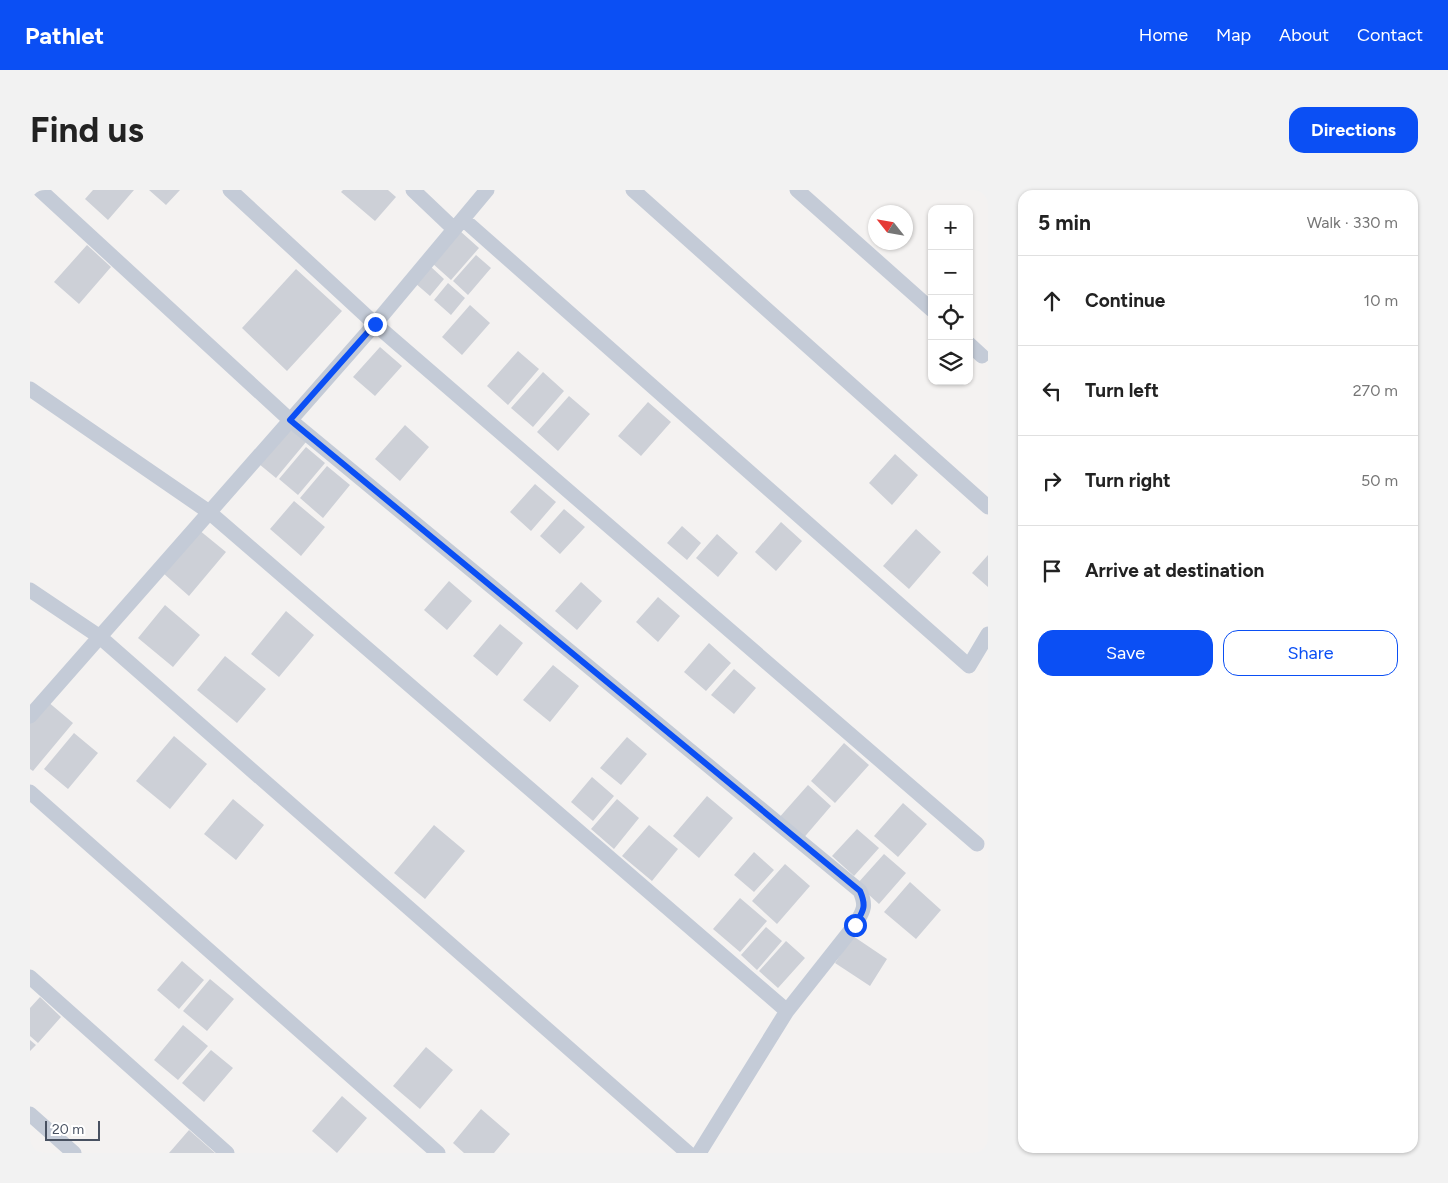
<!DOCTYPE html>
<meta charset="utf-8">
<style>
body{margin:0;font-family:Figtree,sans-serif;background:#f2f2f2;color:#222}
.controls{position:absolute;right:15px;top:15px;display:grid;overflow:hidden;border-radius:10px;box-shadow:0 1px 4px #0004}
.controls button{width:45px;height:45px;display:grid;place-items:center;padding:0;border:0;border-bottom:1px solid #e0e0e0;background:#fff;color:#222;font:25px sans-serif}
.compass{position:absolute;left:838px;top:15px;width:45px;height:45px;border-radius:50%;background:#fff;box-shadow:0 1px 4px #0004;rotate:301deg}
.scale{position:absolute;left:15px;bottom:12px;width:55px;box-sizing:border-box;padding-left:5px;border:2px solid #485161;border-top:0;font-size:14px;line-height:18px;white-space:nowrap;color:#485161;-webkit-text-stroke:4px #fff;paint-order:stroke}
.stop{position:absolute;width:15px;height:15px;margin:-11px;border:4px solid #0b4ff4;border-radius:50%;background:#fff}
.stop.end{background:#0b4ff4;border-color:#fff;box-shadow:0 1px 5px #0008}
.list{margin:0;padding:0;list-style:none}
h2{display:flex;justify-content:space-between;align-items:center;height:65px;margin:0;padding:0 20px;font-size:21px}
h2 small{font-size:16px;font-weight:400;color:#767676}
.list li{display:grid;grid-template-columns:32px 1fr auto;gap:15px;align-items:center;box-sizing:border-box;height:90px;padding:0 20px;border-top:1px solid #e0e0e0}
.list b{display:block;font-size:19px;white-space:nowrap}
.list em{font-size:16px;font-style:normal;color:#767676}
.actions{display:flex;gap:10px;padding:15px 20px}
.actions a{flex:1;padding:11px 0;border:1px solid #0b4ff4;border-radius:15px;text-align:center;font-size:18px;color:#0b4ff4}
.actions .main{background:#0b4ff4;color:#fff}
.icon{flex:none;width:28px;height:28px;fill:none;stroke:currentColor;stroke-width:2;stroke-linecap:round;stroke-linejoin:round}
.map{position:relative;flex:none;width:958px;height:963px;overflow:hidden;border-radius:15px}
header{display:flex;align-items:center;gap:30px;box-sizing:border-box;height:70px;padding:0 25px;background:#0b4ff4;color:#fff}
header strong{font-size:24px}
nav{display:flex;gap:28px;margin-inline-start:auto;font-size:18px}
.intro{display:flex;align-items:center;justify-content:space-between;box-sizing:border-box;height:120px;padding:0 30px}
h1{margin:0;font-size:35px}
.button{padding:12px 22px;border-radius:15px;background:#0b4ff4;color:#fff;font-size:18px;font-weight:700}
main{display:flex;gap:30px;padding:0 30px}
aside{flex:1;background:#fff;border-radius:15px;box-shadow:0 1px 4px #0004}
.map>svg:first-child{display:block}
.building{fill:#cdd0d7}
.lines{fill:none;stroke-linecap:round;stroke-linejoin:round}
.street{stroke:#c4cbd7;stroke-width:15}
.route{stroke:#0b4ff4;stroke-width:6}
</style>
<header>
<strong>Pathlet</strong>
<nav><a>Home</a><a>Map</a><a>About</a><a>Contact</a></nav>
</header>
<div class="intro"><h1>Find us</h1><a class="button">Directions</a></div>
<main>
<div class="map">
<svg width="958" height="963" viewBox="0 0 958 963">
<rect width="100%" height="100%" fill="#f4f2f1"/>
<path class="building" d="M63,0H104L78,30L55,9Z
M119,0H150L136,15Z
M313,0H358L366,7L345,31L311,2Z
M430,41L449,58L421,90L402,73Z
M57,55L81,77L49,114L24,92Z
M446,65L461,78L438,105L423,91Z
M400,76L414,89L400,106L385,93Z
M266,79L312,121L257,181L212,138Z
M418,93L435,108L421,125L404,110Z
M440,115L460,133L432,165L412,147Z
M350,157L372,176L345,206L323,187Z
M488,161L509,179L478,215L457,196Z
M513,182L534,201L503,237L481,218Z
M539,206L560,224L528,261L507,242Z
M618,212L641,232L611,266L588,246Z
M375,235L399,257L370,291L345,269Z
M259,238L276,252L246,288L229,274Z
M276,257L295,273L268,305L249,289Z
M865,264L888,285L862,315L839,293Z
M297,276L320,295L293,328L270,308Z
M505,294L526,312L501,341L480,322Z
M264,311L295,337L271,366L240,339Z
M534,319L555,337L530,364L510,346Z
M751,332L772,351L746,381L725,362Z
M652,336L671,353L657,370L637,353Z
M886,339L911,362L879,399L853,376Z
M169,340L196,362L159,406L133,383Z
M687,344L708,363L688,387L666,368Z
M958,365V397L942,383Z
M419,391L442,411L417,440L394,420Z
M551,392L572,411L547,440L525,421Z
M628,407L650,426L628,452L606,432Z
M135,415L170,445L143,477L108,448Z
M256,421L284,445L249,487L221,464Z
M470,434L493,453L467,486L443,466Z
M679,453L701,473L676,501L654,482Z
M195,466L236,499L207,533L167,500Z
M523,475L549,496L520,532L493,510Z
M704,479L726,498L704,524L681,505Z
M17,511L43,533L3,581L0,579V532Z
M44,543L68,563L38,599L14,579Z
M144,546L177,574L140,619L106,591Z
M597,547L617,564L591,595L570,578Z
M814,553L839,575L805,613L781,591Z
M562,587L584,606L563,631L541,612Z
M778,595L801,616L771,651L747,630Z
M677,606L703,628L669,668L643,646Z
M203,609L234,635L206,670L174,644Z
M587,609L609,628L584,659L561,639Z
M873,613L897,634L868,667L844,646Z
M404,635L435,661L395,709L364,683Z
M619,635L648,659L622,691L592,666Z
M827,639L849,658L824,686L802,666Z
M724,662L744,680L724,702L704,685Z
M854,664L876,683L849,714L827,694Z
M755,674L780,696L747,734L722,711Z
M880,692L911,720L886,749L854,722Z
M710,708L737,731L710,762L683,739Z
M736,737L752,751L727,780L711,765Z
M823,746L857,769L840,796L805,773Z
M756,751L775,768L748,798L729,781Z
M152,771L174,790L149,819L127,800Z
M180,789L204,809L177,841L153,821Z
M10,807L31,827L8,853L0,846V818Z
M153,835L178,856L148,890L124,870Z
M0,850L6,855L0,861Z
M396,857L423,880L390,919L363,896Z
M181,860L203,878L174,912L152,893Z
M312,906L337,928L307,963L282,941Z
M451,919L480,944L464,963H434L423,953Z
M159,940L185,963H139Z"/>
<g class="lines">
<path class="street" d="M10,0L260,230L830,701C837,717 833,721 825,735L757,821L669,963
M200,0L345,134L947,654
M383,0L424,39
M603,0L958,317
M767,0L902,120
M433,29L939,476L958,444
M939,154L952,166
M0,199L179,322L757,821
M0,400L70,447L658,963
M0,526L345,134L457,0
M0,602L408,963
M0,787L197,963
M0,924L44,963"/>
</g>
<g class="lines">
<path class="route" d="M345,134L260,230L830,701C837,717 833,721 825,735"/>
</g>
</svg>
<div class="controls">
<button>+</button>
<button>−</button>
<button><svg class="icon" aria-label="locate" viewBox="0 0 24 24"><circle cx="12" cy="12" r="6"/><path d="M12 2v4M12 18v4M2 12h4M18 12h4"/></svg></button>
<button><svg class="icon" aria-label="layers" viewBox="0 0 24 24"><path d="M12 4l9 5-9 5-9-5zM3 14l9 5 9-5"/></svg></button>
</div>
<svg class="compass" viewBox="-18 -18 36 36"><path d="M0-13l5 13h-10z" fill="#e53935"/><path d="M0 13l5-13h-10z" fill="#767676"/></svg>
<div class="scale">20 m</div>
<div class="stop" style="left:825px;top:735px"></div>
<div class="stop end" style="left:345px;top:134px"></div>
</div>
<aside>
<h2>5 min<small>Walk · 330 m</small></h2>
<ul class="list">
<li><svg class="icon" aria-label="ahead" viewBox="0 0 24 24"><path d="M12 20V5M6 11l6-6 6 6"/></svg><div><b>Continue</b></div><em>10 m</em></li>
<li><svg class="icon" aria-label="left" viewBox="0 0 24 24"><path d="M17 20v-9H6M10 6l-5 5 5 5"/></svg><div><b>Turn left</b></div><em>270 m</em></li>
<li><svg class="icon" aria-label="right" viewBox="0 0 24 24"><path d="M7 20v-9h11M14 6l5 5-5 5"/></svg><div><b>Turn right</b></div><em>50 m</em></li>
<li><svg class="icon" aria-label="arrive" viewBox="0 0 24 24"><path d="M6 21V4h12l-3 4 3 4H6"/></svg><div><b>Arrive at destination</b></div></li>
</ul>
<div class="actions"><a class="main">Save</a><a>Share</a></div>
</aside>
</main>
